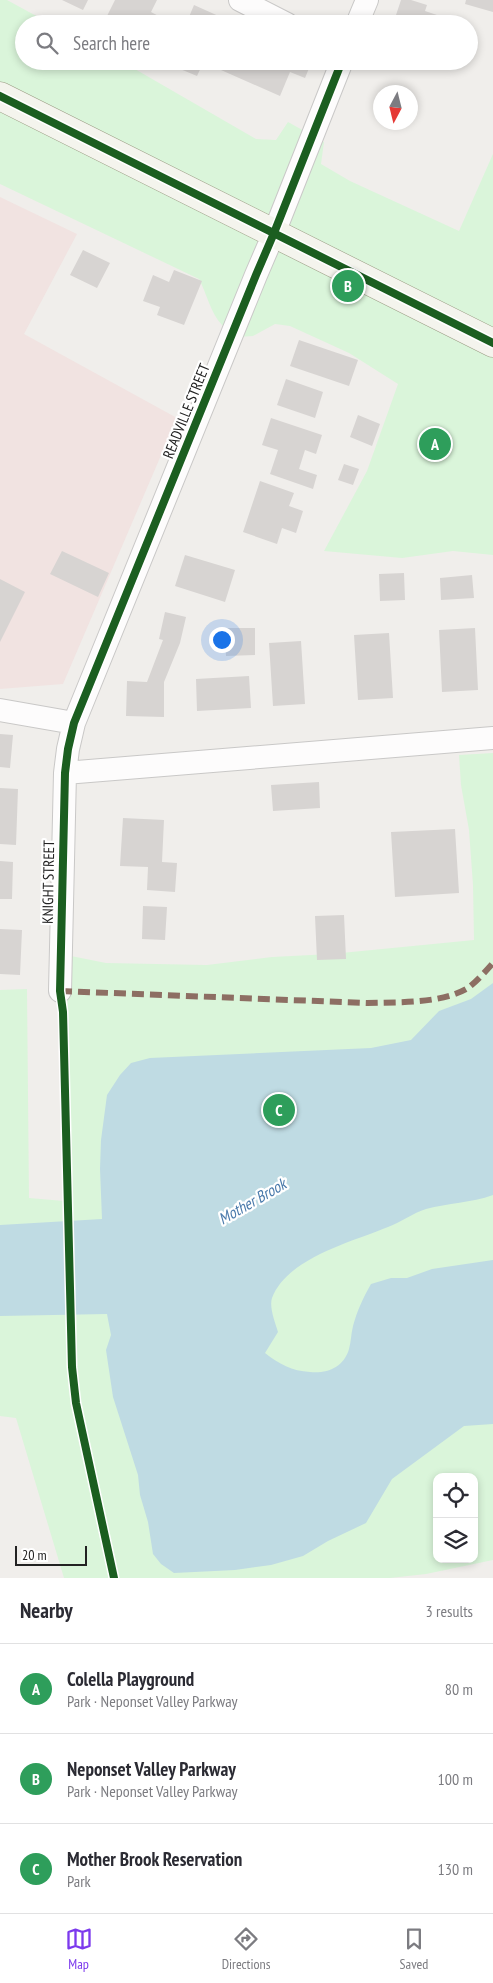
<!DOCTYPE html>
<meta charset="utf-8">
<style>
body{margin:0;font-family:"PT Sans Narrow",sans-serif;background:#f7f7f7;color:#2b2b33}
.controls{position:absolute;right:15px;bottom:15px;display:grid;overflow:hidden;border-radius:10px;box-shadow:0 2px 8px #0003}
.controls button{width:45px;height:45px;display:grid;place-items:center;padding:0;border:0;border-bottom:1px solid #e1e1e2;background:#fff;color:#2b2b33;font:25px sans-serif}
.compass{position:absolute;left:373px;top:85px;width:45px;height:45px;border-radius:50%;background:#fff;box-shadow:0 2px 8px #0003;rotate:187deg}
.scale{position:absolute;left:15px;bottom:12px;width:72px;box-sizing:border-box;padding-left:5px;border:2px solid #222;border-top:0;font-size:14px;line-height:18px;white-space:nowrap;color:#222;-webkit-text-stroke:4px #fff;paint-order:stroke}
.you{position:absolute;left:221px;top:639px;width:18px;height:18px;margin:-12px;border:4px solid #fff;border-radius:50%;background:#1a73e8;box-shadow:0 0 0 8px #1a73e833}
.badge{display:grid;place-items:center;width:32px;height:32px;border-radius:50%;background:#7c3aed;color:#fff;font-size:16px;font-weight:700}
.pin{position:absolute;translate:-50% -50%;border:2px solid #fff;box-shadow:0 1px 5px #0006}
.list{margin:0;padding:0;list-style:none}
h2{display:flex;justify-content:space-between;align-items:center;height:65px;margin:0;padding:0 20px;font-size:21px}
h2 small{font-size:16px;font-weight:400;color:#7c7c81}
.list li{display:grid;grid-template-columns:32px 1fr auto;gap:15px;align-items:center;box-sizing:border-box;height:90px;padding:0 20px;border-top:1px solid #e1e1e2}
.list b{display:block;font-size:19px;white-space:nowrap}
.list p{margin:0;font-size:16px;white-space:nowrap;color:#7c7c81}
.list em{font-size:16px;font-style:normal;color:#7c7c81}
.icon{flex:none;width:28px;height:28px;fill:none;stroke:currentColor;stroke-width:2;stroke-linecap:round;stroke-linejoin:round}
.map{position:relative;flex:none;width:493px;height:1578px;overflow:hidden}
.search{position:absolute;background:#fff;box-shadow:0 2px 8px #0003;left:15px;right:15px;top:15px;height:55px;display:flex;align-items:center;gap:12px;box-sizing:border-box;padding:0 18px;border-radius:28px;color:#7c7c81;font-size:19px}
.sheet{height:335px;background:#fff}
nav{display:flex;justify-content:space-around;align-items:center;box-sizing:border-box;height:70px;border-top:1px solid #e1e1e2;background:#fff;font-size:14px;color:#7c7c81}
nav a{display:grid;justify-items:center;gap:2px}
nav .on{color:#7c3aed}
.map>svg:first-child{display:block}
.commercial{fill:#f1e3e1}
.park{fill:#daf5da;fill-rule:evenodd}
.water{fill:#bfdbe3}
.building{fill:#d7d4d2}
.lines{fill:none;stroke-linecap:round;stroke-linejoin:round}
.street-casing{stroke:#c9c8c7;stroke-width:24}
.secondary-casing{stroke:#999a82;stroke-width:29}
.street{stroke:#fdfcfc;stroke-width:22}
.secondary{stroke:#f4f4ed;stroke-width:28}
.quiet{stroke:#8d6e63;stroke-width:6;stroke-dasharray:12 6;stroke-linecap:butt}
.cycleway-casing{stroke:#fff;stroke-width:11}
.cycleway{stroke:#1b5e20;stroke-width:8}
.labels{text-anchor:middle;dominant-baseline:central;stroke-width:4.5;stroke-linejoin:round;paint-order:stroke}
.street-label{font-size:15px;fill:#222;stroke:#fff}
.water-label{font-size:16px;font-style:italic;fill:#4a7aab;stroke:#fff}
</style>
<div class="map">
<svg width="493" height="1578" viewBox="0 0 493 1578">
<rect width="100%" height="100%" fill="#f0eeeb"/>
<path class="commercial" d="M0,197L77,234L24,334L177,418L63,684L0,689Z"/>
<path class="park" d="M0,0H7L51,24H24V61H121L256,139L276,140L288,122L324,142L321,164L350,181L459,231L493,154V555L453,551L402,558L324,551L367,471L398,384L349,353L290,326L275,324L253,336L238,337C233,333 226,330 222,325C210,312 207,294 199,279L0,184Z
M493,753V1560L426,1574L390,1578H64L16,1418L0,1416V990L27,989L29,1198L64,1201L66,1022L71,956L106,963L207,965L272,957L331,954L474,940L473,885L469,830L461,785L459,755ZM437,1477H474V1559H437Z"/>
<path class="water" d="M493,983V1195C471,1203 448,1203 426,1209C413,1213 401,1222 388,1227C352,1242 287,1258 272,1298C269,1307 275,1322 278,1332L265,1353C279,1364 292,1371 310,1372C327,1374 344,1367 349,1349C351,1342 351,1334 353,1326C357,1311 363,1298 371,1284L391,1278H407L432,1269L493,1260V1424L464,1426L392,1479L366,1523L328,1541L303,1556L271,1565L235,1570L174,1573L161,1564L153,1554L148,1522L140,1495L138,1475L113,1397L106,1350L111,1335L107,1314L0,1316V1225L102,1219L100,1169L101,1140L107,1095L120,1075L131,1063L150,1058L371,1048L411,1040L439,1011L471,999Z"/>
<path class="building" d="M62,0H88L83,10Z
M115,0H157L151,12L168,21L166,24H108L104,22Z
M401,0H411L427,5L425,11L446,18L444,24H393Z
M466,0H493V12L465,4Z
M194,5L223,18L220,24H186Z
M169,61H204L197,76L168,64Z
M224,61H312L305,78L290,72L280,96L221,70Z
M83,250L110,263L97,288L70,275Z
M174,270L202,281L184,325L157,315L160,307L143,301L153,275L169,282Z
M299,340L358,360L349,386L290,366Z
M286,379L323,392L315,418L277,405Z
M358,415L380,424L372,446L350,437Z
M271,418L322,435L316,454L305,450L299,469L317,475L313,489L270,474L278,450L262,445Z
M344,464L359,469L353,485L338,480Z
M260,481L294,493L289,506L303,511L296,533L282,528L277,544L243,532Z
M62,551L109,573L98,597L50,574Z
M185,555L235,570L225,602L175,586Z
M404,573L405,600L380,601L379,574Z
M472,575L474,598L441,600L440,578Z
M0,579L25,592L0,642Z
M165,612L186,617L180,643L164,682V717L126,716L127,681L147,682L163,640L159,639Z
M225,628H255V655L226,656Z
M475,628L478,690L442,692L439,630Z
M389,633L393,698L358,700L354,635Z
M301,641L305,704L273,706L269,643Z
M249,676L251,708L197,711L196,679Z
M0,734L13,735L10,768L0,767Z
M319,782L320,808L273,811L271,785Z
M0,788L18,789L16,845L0,844Z
M123,818L164,820L162,862L177,863L175,892L147,890L148,867L120,866Z
M455,829L459,893L395,897L391,832Z
M0,861L13,862L12,899H0Z
M143,906L167,907L165,940L142,939Z
M344,915L346,959L317,960L315,916Z
M0,929L22,930L20,975L0,974Z"/>
<g class="lines">
<defs>
<path id="street" d="M240,0L287,24
M357,24L367,0
M0,710L74,723
M65,773L493,738
M60,991L65,773L68,749L74,723L256,275L274,233L342,61"/>
<path id="secondary" d="M0,96L493,343"/>
</defs>
<use href="#street" class="street-casing"/>
<use href="#secondary" class="secondary-casing"/>
<use href="#street" class="street"/>
<use href="#secondary" class="secondary"/>
<path class="quiet" d="M60,991L367,1003C398,1002 441,1004 468,988C477,981 486,971 493,963"/>
<defs>
<path id="cycleway" d="M0,96L493,343
M114,1578L76,1403L72,1367L63,1012L60,991L65,773L68,749L74,723L256,275L274,233L342,61"/>
</defs>
<use href="#cycleway" class="cycleway-casing"/>
<use href="#cycleway" class="cycleway"/>
</g>
<g class="labels">
<g class="street-label">
<text transform="translate(186 411) rotate(-68)">READVILLE STREET</text>
<text transform="translate(48 882) rotate(-89)">KNIGHT STREET</text>
</g>
<g class="water-label">
<text transform="translate(252 1201) rotate(-30)">Mother Brook</text>
</g>
</g>
</svg>
<div class="controls">
<button><svg class="icon" aria-label="locate" viewBox="0 0 24 24"><circle cx="12" cy="12" r="6"/><path d="M12 2v4M12 18v4M2 12h4M18 12h4"/></svg></button>
<button><svg class="icon" aria-label="layers" viewBox="0 0 24 24"><path d="M12 4l9 5-9 5-9-5zM3 14l9 5 9-5"/></svg></button>
</div>
<svg class="compass" viewBox="-18 -18 36 36"><path d="M0-13l5 13h-10z" fill="#e53935"/><path d="M0 13l5-13h-10z" fill="#7c7c81"/></svg>
<div class="scale">20 m</div>
<div class="you"></div>
<div class="pin badge" style="left:435px;top:444px;background:#2e9e5b">A</div>
<div class="pin badge" style="left:348px;top:286px;background:#2e9e5b">B</div>
<div class="pin badge" style="left:279px;top:1110px;background:#2e9e5b">C</div>
<div class="search"><svg class="icon" aria-label="search" viewBox="0 0 24 24"><circle cx="10" cy="10" r="6"/><path d="M15 15l6 6"/></svg>Search here</div>
</div>
<section class="sheet">
<h2>Nearby<small>3 results</small></h2>
<ul class="list">
<li><span class="badge" style="background:#2e9e5b">A</span><div><b>Colella Playground</b><p>Park · Neponset Valley Parkway</p></div><em>80 m</em></li>
<li><span class="badge" style="background:#2e9e5b">B</span><div><b>Neponset Valley Parkway</b><p>Park · Neponset Valley Parkway</p></div><em>100 m</em></li>
<li><span class="badge" style="background:#2e9e5b">C</span><div><b>Mother Brook Reservation</b><p>Park</p></div><em>130 m</em></li>
</ul>
</section>
<nav>
<a class="on"><svg class="icon" aria-label="map" viewBox="0 0 24 24"><path d="M3 6l6-2 6 2 6-2v14l-6 2-6-2-6 2zM9 4v14M15 6v14"/></svg>Map</a>
<a><svg class="icon" aria-label="directions" viewBox="0 0 24 24"><path d="M12 3l9 9-9 9-9-9zM9 14v-3h6M13 9l2 2-2 2"/></svg>Directions</a>
<a><svg class="icon" aria-label="saved" viewBox="0 0 24 24"><path d="M7 4h10v16l-5-4-5 4z"/></svg>Saved</a>
</nav>
